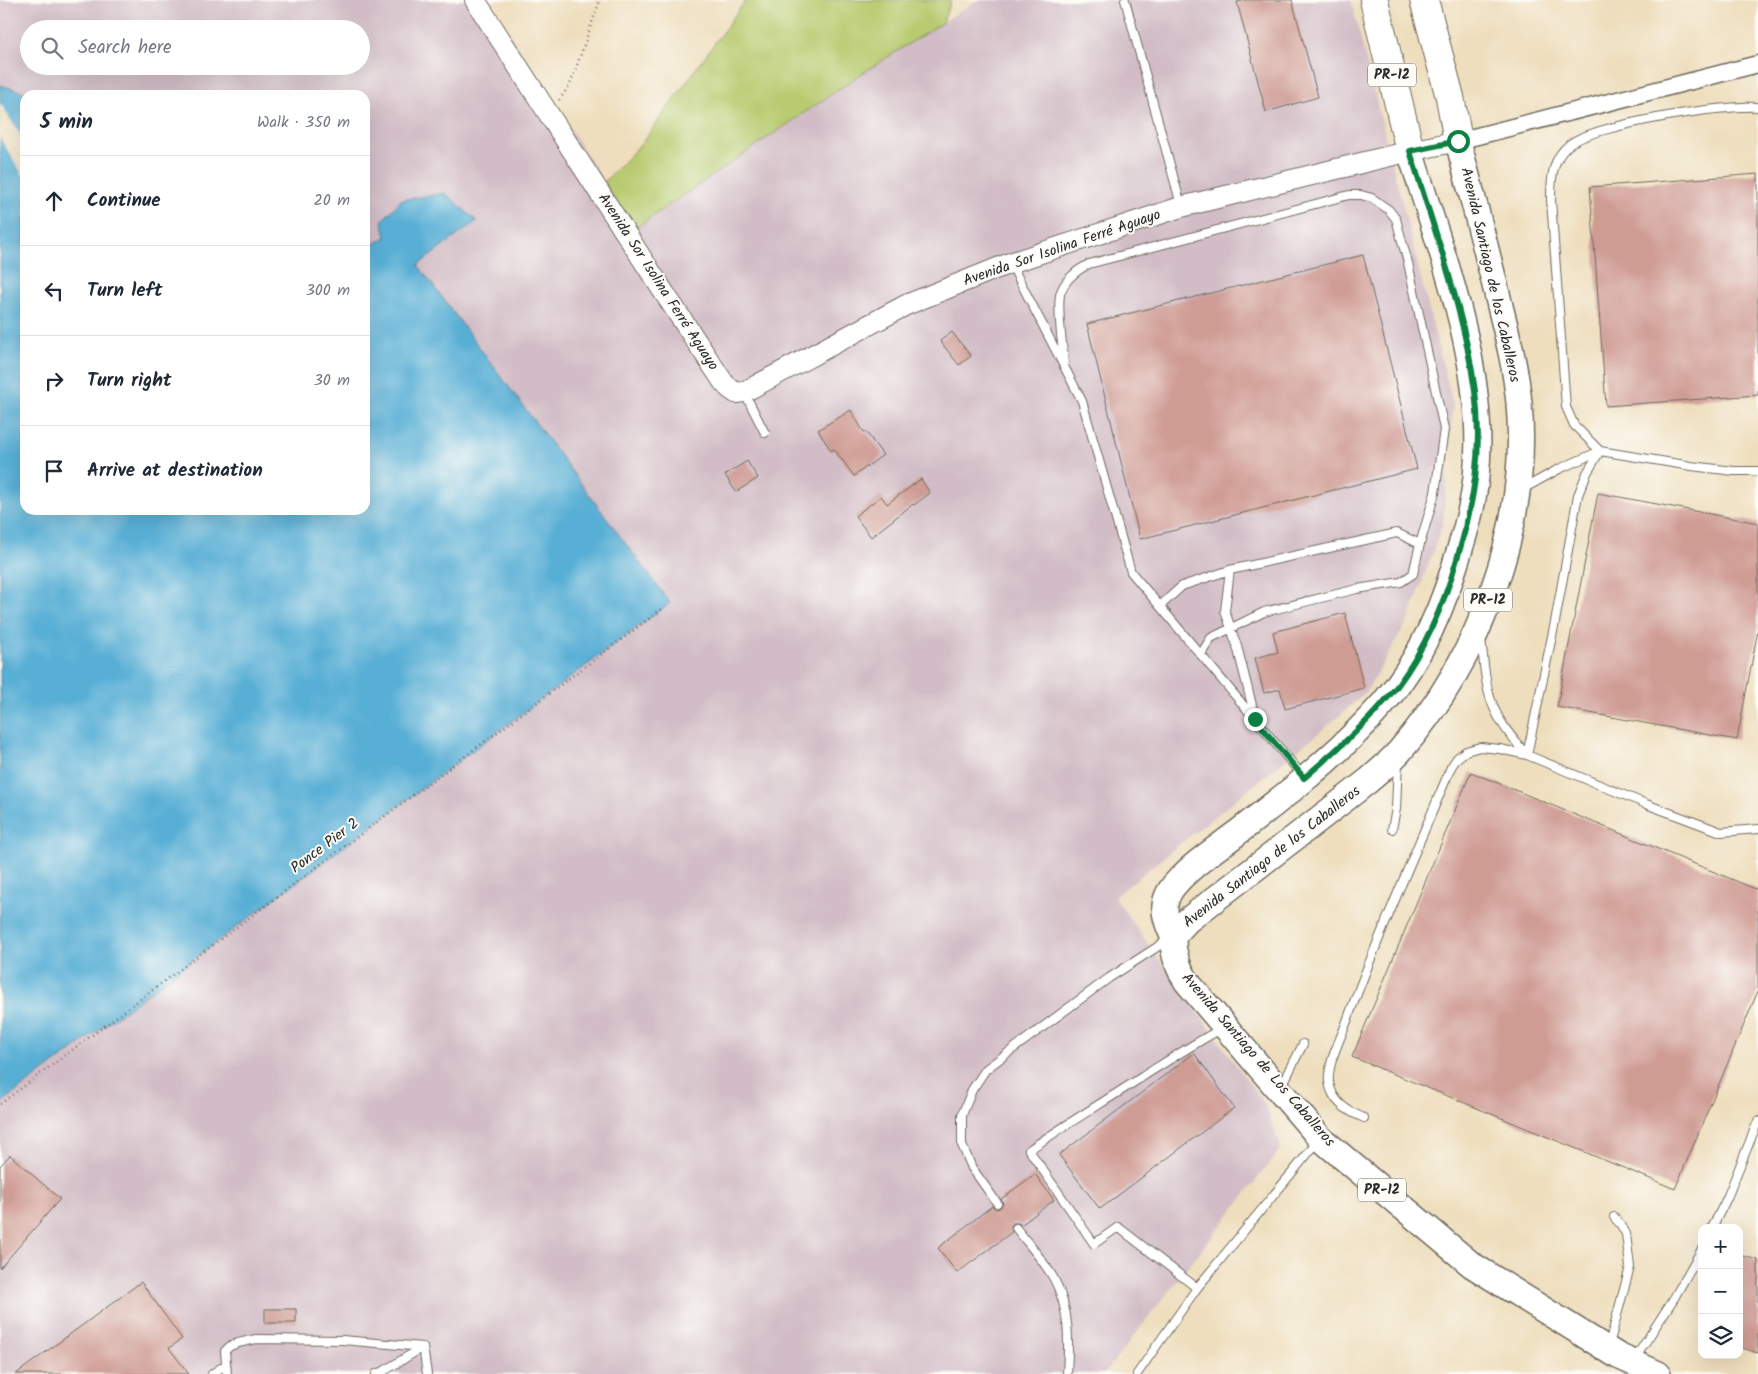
<!DOCTYPE html>
<meta charset="utf-8">
<style>
body{margin:0;font-family:Kalam,sans-serif;background:#f2f2f3;color:#1f2937}
.controls{position:absolute;right:15px;bottom:15px;display:grid;overflow:hidden;border-radius:10px;box-shadow:0 5px 20px #0002}
.controls button{width:45px;height:45px;display:grid;place-items:center;padding:0;border:0;border-bottom:1px solid #e0e1e3;background:#fff;color:#1f2937;font:25px sans-serif}
.stop{position:absolute;width:15px;height:15px;margin:-11px;border:4px solid #0b8043;border-radius:50%;background:#fff}
.stop.end{background:#0b8043;border-color:#fff;box-shadow:0 1px 5px #0008}
.list{margin:0;padding:0;list-style:none}
h2{display:flex;justify-content:space-between;align-items:center;height:65px;margin:0;padding:0 20px;font-size:21px}
h2 small{font-size:16px;font-weight:400;color:#747a83}
.list li{display:grid;grid-template-columns:32px 1fr auto;gap:15px;align-items:center;box-sizing:border-box;height:90px;padding:0 20px;border-top:1px solid #e0e1e3}
.list b{display:block;font-size:19px;white-space:nowrap}
.list em{font-size:16px;font-style:normal;color:#747a83}
.icon{flex:none;width:28px;height:28px;fill:none;stroke:currentColor;stroke-width:2;stroke-linecap:round;stroke-linejoin:round}
.map{position:relative;flex:none;width:1758px;height:1374px;overflow:hidden}
.search{position:absolute;background:#fff;box-shadow:0 5px 20px #0002;left:20px;top:20px;width:350px;height:55px;display:flex;align-items:center;gap:12px;box-sizing:border-box;padding:0 18px;border-radius:28px;color:#747a83;font-size:19px}
.panel{position:absolute;background:#fff;box-shadow:0 5px 20px #0002;left:20px;top:90px;width:350px;height:425px;border-radius:15px}
.map>svg:first-child{display:block}
.industrial{fill:#d2bdc6;fill-rule:evenodd}
.green{fill:#b8cb6f;stroke:#727b4d}
.water{fill:#59afd5;stroke:#426d80}
.pier{fill:#eedebd}
.building{fill:#cf9c94}
.lines{fill:none;stroke-linecap:round;stroke-linejoin:round}
.service-casing{stroke:#6f6a5e;stroke-width:10}
.minor-casing{stroke:#6f6a5e;stroke-width:19}
.tertiary-casing{stroke:#6f6a5e;stroke-width:22}
.primary-casing{stroke:#6f6a5e;stroke-width:28}
.motorway-casing{stroke:#6f6a5e;stroke-width:30}
.path{stroke:#6f6a5e;stroke-width:2.5;stroke-dasharray:1 4;stroke-linecap:butt}
.service{stroke:#fff;stroke-width:8}
.minor{stroke:#fff;stroke-width:16}
.tertiary{stroke:#fff;stroke-width:20}
.primary{stroke:#fff;stroke-width:25}
.motorway{stroke:#fff;stroke-width:28}
.route{stroke:#0b8043;stroke-width:6}
.labels{text-anchor:middle;dominant-baseline:central;stroke-width:4;stroke-linejoin:round;paint-order:stroke}
.shield{fill:#fdfcf7;stroke:#6a6a68;stroke-width:1}
.shield-label{font-size:14px;font-weight:bold;fill:#2b2b2b}
.street-label{font-size:15px;fill:#2b2b2b;stroke:#fdfcf7}
</style>
<div class="map">
<svg width="1758" height="1374" viewBox="0 0 1758 1374">
<rect width="100%" height="100%" fill="#fdfcf7"/>
<filter id="ink" filterUnits="userSpaceOnUse"><feTurbulence type="fractalNoise" baseFrequency=".02" numOctaves="2"/><feDisplacementMap in="SourceGraphic" scale="10" xChannelSelector="R" yChannelSelector="G"/><feConvolveMatrix kernelMatrix="1 2 1 2 8 2 1 2 1" color-interpolation-filters="sRGB"/></filter>
<filter id="wash" filterUnits="userSpaceOnUse"><feTurbulence type="fractalNoise" baseFrequency=".0096" numOctaves="4" result="noise"/><feDisplacementMap in="SourceGraphic" scale="20" xChannelSelector="R" yChannelSelector="G"/><feGaussianBlur stdDeviation="1.12" result="paint"/><feColorMatrix in="noise" values="0 0 0 0 0 0 0 0 0 0 0 0 0 0 0 0 0 1.4 0 .05"/><feComposite in="paint" operator="in"/></filter>
<g filter="url(#wash)">
<rect width="100%" height="100%" fill="#eedebd"/>
<path class="industrial" d="M0,0H488L634,229L861,74L978,0H1351L1453,405L1443,523L1409,619L1367,691L1336,719L1114,897L1266,1106L1281,1149L1104,1374H0V1104L2,1102L670,603L418,265L477,221L445,193L401,200L386,237L374,244L365,235V95H34L0,85ZM29,29H361V66H29Z"/>
<path class="green" d="M746,0H951L943,22L861,74L634,229L604,182L642,143Z"/>
<path class="water" d="M0,85L34,95H25V510H365V235L374,244L386,237L382,221L401,200L445,193L477,221L418,265L670,603L0,1104Z"/>
<path class="pier" d="M0,103L25,142V178L0,138Z"/>
<g id="blocks">
<path class="building" d="M1246,0H1292L1318,97L1266,112L1237,2Z
M1758,174V395L1606,406L1590,187Z
M1363,255L1417,469L1140,539L1087,324Z
M952,332L971,356L959,365L940,341Z
M851,410L863,431L866,432L883,455L854,476L834,449L831,451L818,430Z
M747,461L758,478L736,492L725,475Z
M921,479L930,493L914,505L913,504L871,537L855,516L881,496L887,504Z
M1598,493L1758,523V630L1737,740L1557,707Z
M1345,613L1364,688L1285,709L1280,689L1264,693L1255,658L1278,652L1273,632Z
M1471,772L1758,890V991L1675,1189L1352,1057Z
M1194,1053L1234,1108L1100,1209L1059,1155Z
M10,1155L60,1199L0,1268V1166Z
M1035,1174L1054,1200L1021,1225L1018,1223H1013L1011,1226L1012,1232L957,1273L938,1248L992,1206L997,1209L1001,1207L1003,1203L1001,1199Z
M1739,1255L1758,1260V1353L1739,1347Z
M141,1282L182,1339L169,1348L189,1374H16Z
M265,1309H296V1323H265Z"/>
</g>
</g>
<g filter="url(#ink)">
<use href="#blocks" fill-opacity="0" stroke="#6f6a5e" stroke-width="1"/>
<g class="lines">
<defs>
<path id="service" d="M1125,0L1181,205
M1011,264L1082,401L1131,572L1303,776
M1064,366C1063,347 1057,311 1060,295C1063,281 1077,270 1089,264L1349,195H1361L1372,198L1389,210L1396,219L1408,263L1444,429L1435,493L1420,544L1397,533L1230,570L1182,586L1160,606
M744,392L765,433
M1521,490L1559,469L1600,451L1691,466L1734,471H1758
M1230,570L1225,611L1237,646L1255,717
M1481,639C1484,658 1484,682 1491,700C1498,722 1513,739 1527,755
M1201,654L1211,638L1264,612L1357,589L1401,582L1413,574L1420,544
M1527,755L1555,622L1578,495L1587,473L1600,451L1574,425L1566,407L1551,200C1551,178 1552,158 1570,144C1594,125 1726,104 1758,107
M1392,829L1396,809L1398,761
M1282,1086L1303,1044
M1364,1118C1347,1111 1332,1102 1329,1082C1327,1064 1341,1038 1347,1021C1378,935 1416,852 1451,767L1457,758L1466,751L1480,747L1500,749L1527,755L1646,804L1721,832L1758,829
M997,1203L972,1168L962,1145V1115L972,1090L986,1069L1109,978L1168,940
M1016,1228C1029,1245 1044,1261 1054,1279C1070,1309 1069,1341 1067,1374
M1712,1228L1727,1198L1758,1121
M1197,1288L1118,1227L1094,1244L1029,1150C1066,1124 1104,1102 1142,1077C1169,1060 1193,1044 1221,1029
M1609,1345L1630,1267L1626,1234L1621,1225L1614,1217
M423,1347L427,1374
M1634,1360L1674,1298L1702,1249
M212,1374L225,1365
M227,1374L225,1351L230,1346L238,1343L256,1339L342,1340L423,1347
M376,1374L384,1371L423,1347
M1137,1374L1197,1288L1319,1140"/>
<path id="minor" d="M1458,141L1758,64"/>
<path id="tertiary" d="M475,0L663,291L724,383L729,388L736,393L744,392L906,305L1010,263L1181,207L1410,151L1458,141"/>
<path id="primary" d="M1173,936L1188,920L1354,792C1370,780 1385,767 1399,752C1480,659 1530,526 1519,403C1516,370 1508,338 1500,306C1487,251 1472,196 1458,141
M1173,936C1163,915 1160,900 1177,882C1194,863 1216,849 1237,833C1282,798 1331,760 1370,718C1412,675 1438,622 1455,565C1464,536 1473,508 1476,477C1488,369 1441,253 1410,151
M1173,936C1172,953 1178,968 1187,982L1320,1138L1472,1265L1618,1356L1658,1374"/>
<path id="motorway" d="M1374,0L1410,151
M1424,0L1450,97L1458,141"/>
</defs>
<use href="#service" class="service-casing"/>
<use href="#minor" class="minor-casing"/>
<use href="#tertiary" class="tertiary-casing"/>
<use href="#primary" class="primary-casing"/>
<use href="#motorway" class="motorway-casing"/>
<path class="path" d="M559,100L570,85L600,0
M0,1104L662,609"/>
<use href="#service" class="service"/>
<use href="#minor" class="minor"/>
<use href="#tertiary" class="tertiary"/>
<use href="#primary" class="primary"/>
<use href="#motorway" class="motorway"/>
</g>
</g>
<g class="lines" filter="url(#ink)">
<path class="route" d="M1255,719L1304,778C1338,749 1371,720 1398,685C1426,647 1444,604 1457,559C1474,503 1483,450 1475,391C1464,309 1434,230 1410,151L1458,141"/>
</g>
<g class="labels">
<g class="shield">
<rect x="1368" y="63.5" width="48" height="23" rx="4"/>
<rect x="1464" y="588.5" width="48" height="23" rx="4"/>
<rect x="1358" y="1178.5" width="48" height="23" rx="4"/>
</g>
<g class="shield-label">
<text x="1392" y="75">PR-12</text>
<text x="1488" y="600">PR-12</text>
<text x="1382" y="1190">PR-12</text>
</g>
<g class="street-label">
<text transform="translate(1062 248) rotate(-19)">Avenida Sor Isolina Ferré Aguayo</text>
<text transform="translate(1490 275) rotate(77)">Avenida Santiago de los Caballeros</text>
<text transform="translate(658 282) rotate(57)">Avenida Sor Isolina Ferré Aguayo</text>
<text transform="translate(325 846) rotate(-37)">Ponce Pier 2</text>
<text transform="translate(1272 857) rotate(-38)">Avenida Santiago de los Caballeros</text>
<text transform="translate(1258 1060) rotate(49)">Avenida Santiago de Los Caballeros</text>
</g>
</g>
</svg>
<div class="controls">
<button>+</button>
<button>−</button>
<button><svg class="icon" aria-label="layers" viewBox="0 0 24 24"><path d="M12 4l9 5-9 5-9-5zM3 14l9 5 9-5"/></svg></button>
</div>
<div class="stop" style="left:1458px;top:141px"></div>
<div class="stop end" style="left:1255px;top:719px"></div>
<div class="search"><svg class="icon" aria-label="search" viewBox="0 0 24 24"><circle cx="10" cy="10" r="6"/><path d="M15 15l6 6"/></svg>Search here</div>
<section class="panel">
<h2>5 min<small>Walk · 350 m</small></h2>
<ul class="list">
<li><svg class="icon" aria-label="ahead" viewBox="0 0 24 24"><path d="M12 20V5M6 11l6-6 6 6"/></svg><div><b>Continue</b></div><em>20 m</em></li>
<li><svg class="icon" aria-label="left" viewBox="0 0 24 24"><path d="M17 20v-9H6M10 6l-5 5 5 5"/></svg><div><b>Turn left</b></div><em>300 m</em></li>
<li><svg class="icon" aria-label="right" viewBox="0 0 24 24"><path d="M7 20v-9h11M14 6l5 5-5 5"/></svg><div><b>Turn right</b></div><em>30 m</em></li>
<li><svg class="icon" aria-label="arrive" viewBox="0 0 24 24"><path d="M6 21V4h12l-3 4 3 4H6"/></svg><div><b>Arrive at destination</b></div></li>
</ul>
</section>
</div>
